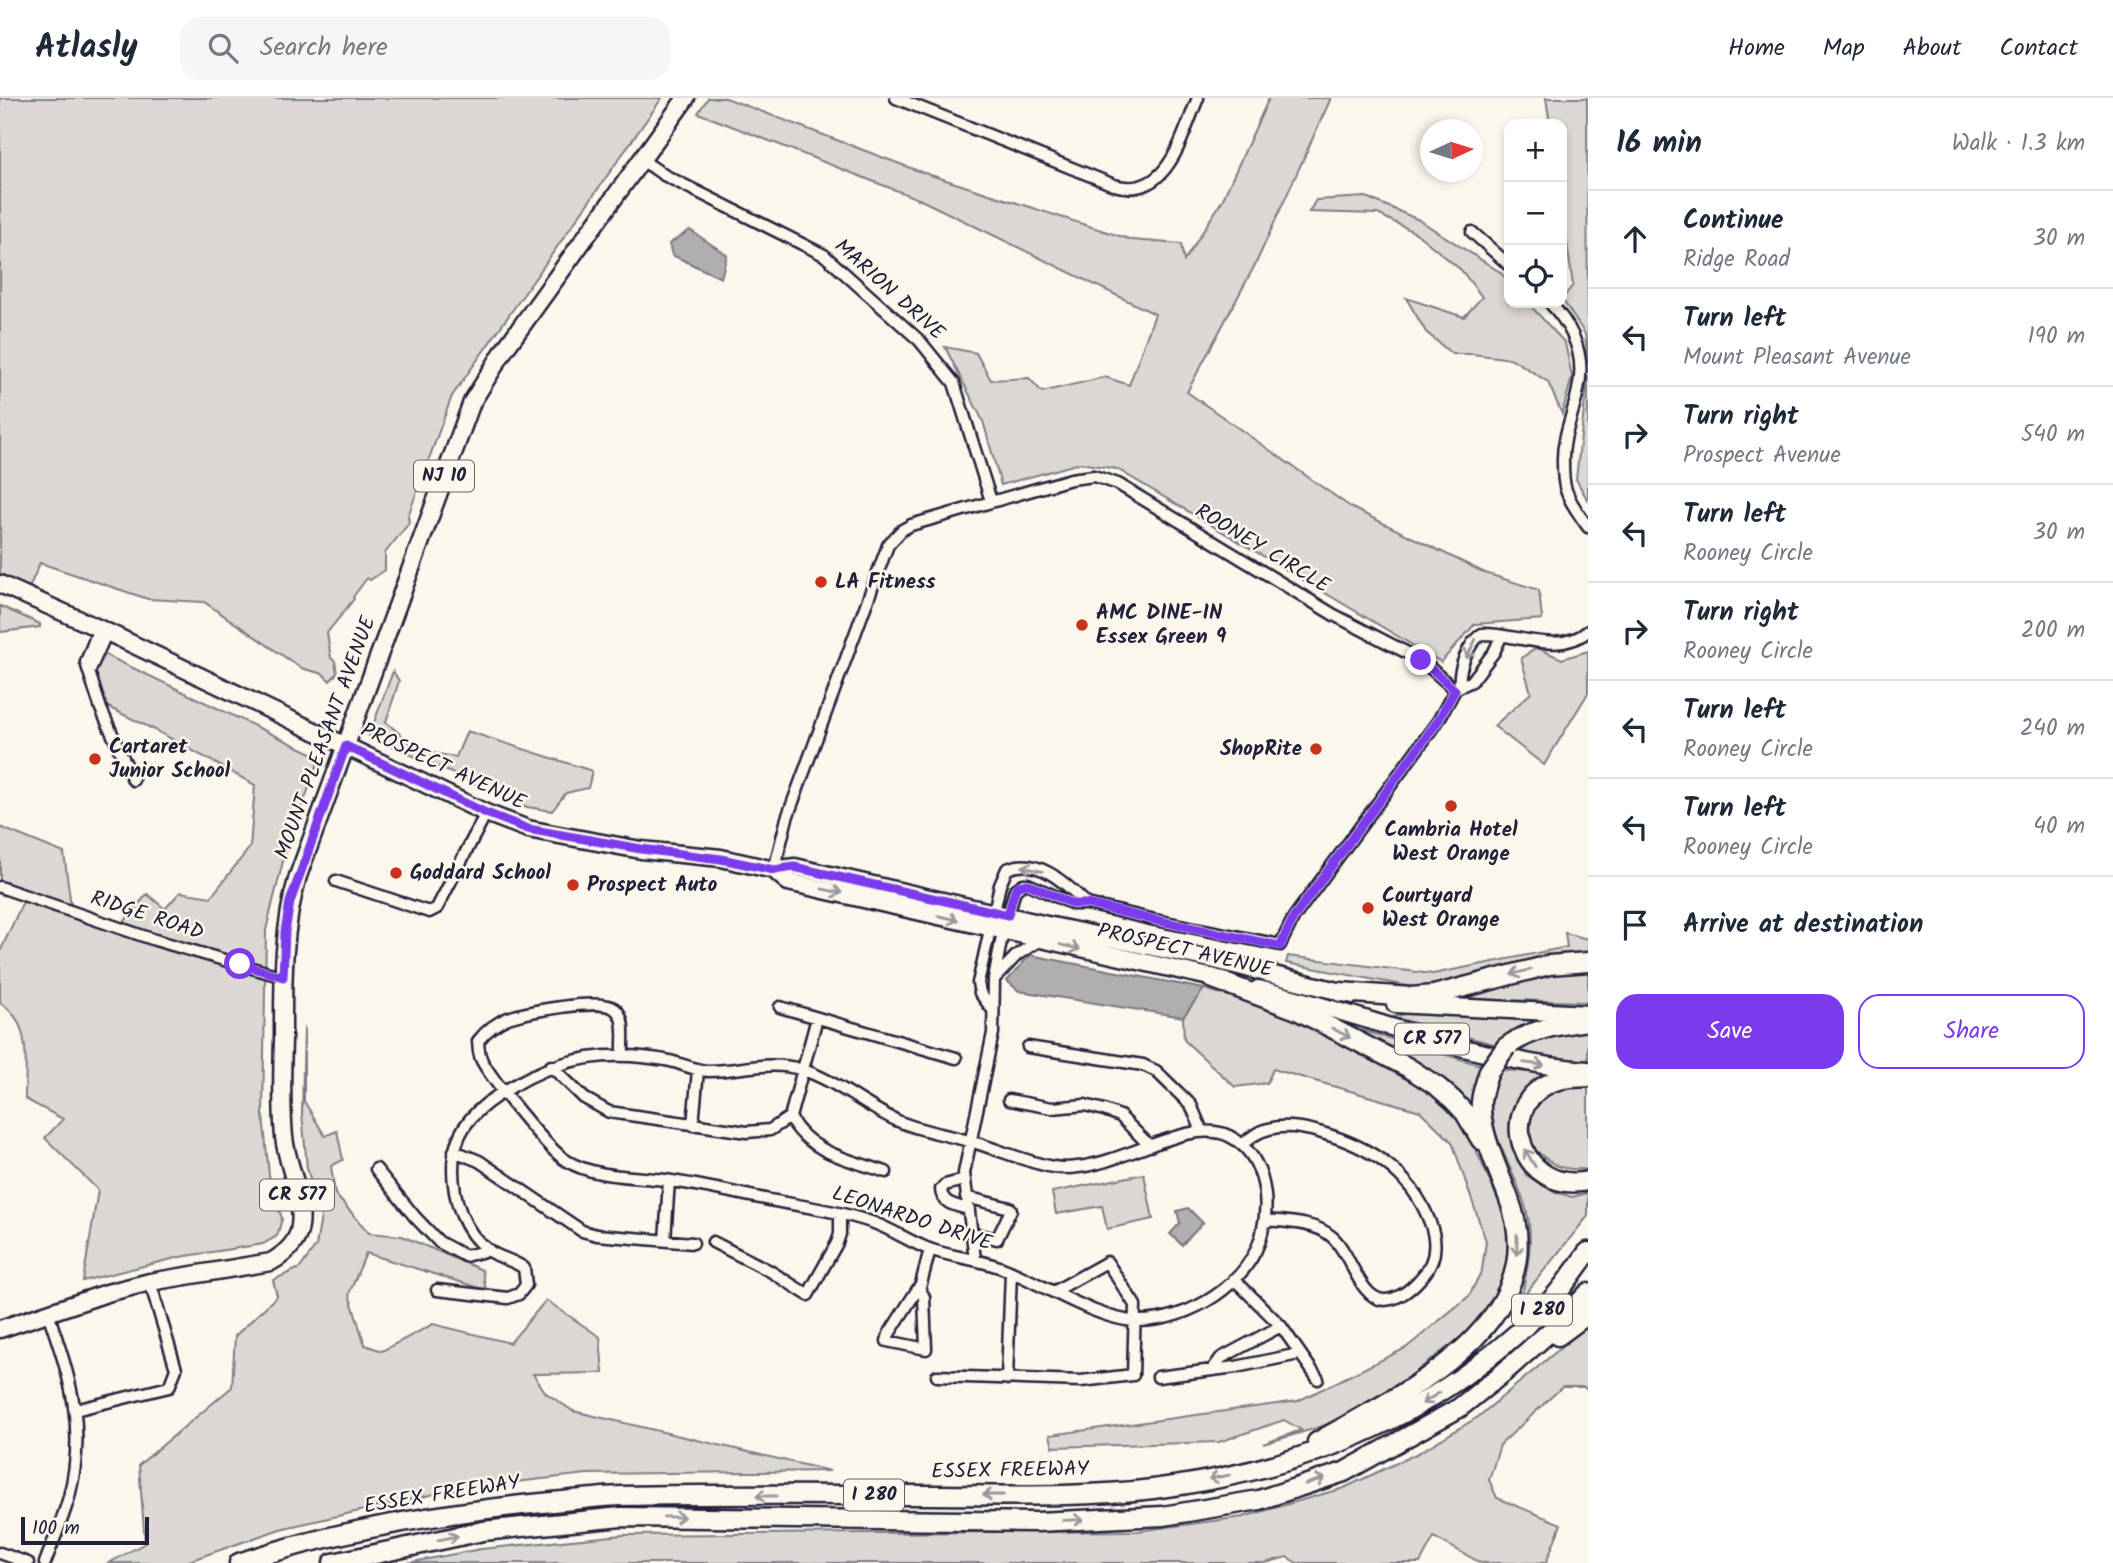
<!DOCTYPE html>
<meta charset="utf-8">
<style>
body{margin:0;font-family:Kalam,sans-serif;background:#f6f6f7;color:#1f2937}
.controls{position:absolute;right:21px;top:21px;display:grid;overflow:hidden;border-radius:14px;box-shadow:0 4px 10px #0003}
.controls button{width:63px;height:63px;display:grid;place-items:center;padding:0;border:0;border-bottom:2px solid #e0e1e3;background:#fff;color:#1f2937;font:35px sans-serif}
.compass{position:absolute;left:1420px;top:21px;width:63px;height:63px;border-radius:50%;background:#fff;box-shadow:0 4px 10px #0003;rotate:86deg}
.scale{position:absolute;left:21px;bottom:18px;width:128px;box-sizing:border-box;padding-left:7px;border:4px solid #22223b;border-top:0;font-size:19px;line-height:24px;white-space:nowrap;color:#22223b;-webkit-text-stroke:5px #fbf7ec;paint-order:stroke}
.stop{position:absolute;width:21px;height:21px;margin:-16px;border:5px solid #7c3aed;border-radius:50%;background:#fff}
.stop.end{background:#7c3aed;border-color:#fff;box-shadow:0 2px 7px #0008}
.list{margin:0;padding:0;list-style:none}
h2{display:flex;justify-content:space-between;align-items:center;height:91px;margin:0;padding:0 28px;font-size:30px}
h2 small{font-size:23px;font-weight:400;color:#747a83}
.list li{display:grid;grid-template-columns:46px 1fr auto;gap:21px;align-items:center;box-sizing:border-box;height:98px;padding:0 28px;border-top:2px solid #e0e1e3}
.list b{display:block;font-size:26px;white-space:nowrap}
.list p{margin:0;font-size:23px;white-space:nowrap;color:#747a83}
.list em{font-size:23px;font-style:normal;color:#747a83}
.actions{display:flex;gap:14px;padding:21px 28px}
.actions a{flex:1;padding:16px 0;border:2px solid #7c3aed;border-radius:21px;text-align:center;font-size:24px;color:#7c3aed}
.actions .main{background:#7c3aed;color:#fff}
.icon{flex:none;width:38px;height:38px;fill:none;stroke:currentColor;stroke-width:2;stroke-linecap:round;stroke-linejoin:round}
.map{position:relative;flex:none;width:1588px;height:1465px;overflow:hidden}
header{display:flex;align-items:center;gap:42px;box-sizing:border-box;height:98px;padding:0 35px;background:#fff;border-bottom:2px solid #e0e1e3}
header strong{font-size:33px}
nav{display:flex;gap:38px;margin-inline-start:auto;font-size:24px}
.search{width:490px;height:63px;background:#f6f6f7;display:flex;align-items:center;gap:18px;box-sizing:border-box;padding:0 24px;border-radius:21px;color:#747a83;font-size:26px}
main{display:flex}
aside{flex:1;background:#fff}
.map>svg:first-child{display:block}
.green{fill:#dbd8d3;stroke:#7e7d87;stroke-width:2}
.water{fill:#b1aeb0;stroke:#787681;stroke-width:2}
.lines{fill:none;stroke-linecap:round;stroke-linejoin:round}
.street-casing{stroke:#22223b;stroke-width:15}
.primary-casing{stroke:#22223b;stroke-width:21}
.highway-casing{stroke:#22223b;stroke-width:23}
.street{stroke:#fbf7ec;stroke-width:10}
.primary{stroke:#fbf7ec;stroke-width:16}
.highway{stroke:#fbf7ec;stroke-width:18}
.highway-bridge-casing{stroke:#22223b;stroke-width:23;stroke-linecap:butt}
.highway-bridge{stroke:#fbf7ec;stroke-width:18}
.oneway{stroke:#99979c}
.route{stroke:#7c3aed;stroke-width:9}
.poi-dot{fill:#c8321e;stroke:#fbf7ec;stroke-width:2.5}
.labels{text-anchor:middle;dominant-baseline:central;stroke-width:5;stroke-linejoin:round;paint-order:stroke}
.shield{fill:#fbf7ec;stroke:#636270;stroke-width:2}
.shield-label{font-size:19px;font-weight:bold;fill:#22223b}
.street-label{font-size:21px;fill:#22223b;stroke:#fbf7ec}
.poi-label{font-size:21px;font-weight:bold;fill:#22223b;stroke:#fbf7ec;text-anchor:start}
</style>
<header>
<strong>Atlasly</strong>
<div class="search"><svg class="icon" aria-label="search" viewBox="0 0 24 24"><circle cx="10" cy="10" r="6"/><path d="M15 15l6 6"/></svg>Search here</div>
<nav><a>Home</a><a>Map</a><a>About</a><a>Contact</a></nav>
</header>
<main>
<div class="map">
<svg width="1588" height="1465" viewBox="0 0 1588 1465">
<rect width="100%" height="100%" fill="#fbf7ec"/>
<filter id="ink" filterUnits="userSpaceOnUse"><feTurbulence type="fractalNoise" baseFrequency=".0143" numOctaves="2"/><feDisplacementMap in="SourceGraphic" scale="14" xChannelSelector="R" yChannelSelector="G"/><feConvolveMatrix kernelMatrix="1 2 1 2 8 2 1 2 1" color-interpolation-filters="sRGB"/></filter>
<g filter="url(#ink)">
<path class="green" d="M0,0H662L452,298L408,418L409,425L385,455V472L370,482L367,480L353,499L354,501L327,535L331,560L335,563L337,575L330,583L323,576L301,570L204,504L148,501L40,465L29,490L0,478Z
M708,0H726L921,74L1132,142L1181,146L1184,163L1222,103L1269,0H1331L1256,165L1187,294L1352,410L1485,475L1539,492L1542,521L1475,526L1441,564L1117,371L1080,365L1001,387L983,323L945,249L976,255L991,282L1029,280L1042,294L1105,279L1129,287L1155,216L921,102L698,15Z
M1546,0H1587L1588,267L1585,236L1562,201L1573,187L1562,111V26H1550Z
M1366,99L1419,122L1500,174L1509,184V205H1528L1565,245L1572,279L1562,316L1548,284L1512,261L1472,256H1452L1426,234L1406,200L1464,219L1482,199L1461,172L1416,135L1378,116L1309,114L1316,102Z
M1588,277V403L1576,381Z
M0,508L40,526V529L0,534Z
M1537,550L1562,561L1588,553V595L1544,667L1494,628L1531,595L1521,560Z
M95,552L320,659L284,759L266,832L263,1017L269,1077L282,1121L277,1138L263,1146L180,1159L83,1183L98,1092L45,1040L63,1021L25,1001C25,970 33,923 0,905V854L25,799L0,790V729L64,755L72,816L115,835L147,796L165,811L180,794L211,799L250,749L255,687L157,633L100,605L88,574Z
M393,573L399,583L386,624L420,653L456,659L467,633L592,673L588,690L566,695L552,713L527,709L369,638Z
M1565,835L1588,841V859L1428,889H1413L1286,865L1288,858L1433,876L1567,849Z
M1588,873V904L1456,901L1540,875Z
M1204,891L1289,915L1434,997L1463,1022L1509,1127L1506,1170L1492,1211L1479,1225L1374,1306L1323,1328L1263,1346L1301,1332L1284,1322L1219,1344L1053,1349L1050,1337L1298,1303L1406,1250L1469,1198L1482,1172L1486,1143L1452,1044L1420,1013L1273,971L1267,985L1235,989L1184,942L1183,919Z
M1417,913L1539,922L1497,947L1393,919Z
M304,928V1003L325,1038L337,1033L343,1062L331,1068L335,1096L369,1135L402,1138L482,1172L486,1192L366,1155L349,1196L365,1247L382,1253L433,1226L510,1245L546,1202L600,1239L603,1275L533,1276L546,1295L573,1313L830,1373L587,1376L461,1390L280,1431L183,1465H109L145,1445L139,1367L232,1289L235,1238L277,1198L273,1182L300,1170L316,1148L321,1119L307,1070L302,1015Z
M1588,931V963L1532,959L1516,955L1546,938Z
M1361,932L1484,968L1473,994L1471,1009L1434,978Z
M1502,972L1545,975L1523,997L1515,1020L1513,1046L1526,1077L1553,1093L1572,1099L1588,1095V1118L1521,1201C1527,1172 1534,1144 1527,1115C1519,1078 1485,1034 1492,997C1493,989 1499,980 1502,972Z
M1564,989L1588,990V1071C1558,1073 1552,1067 1530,1047C1531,1010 1529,1005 1564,989Z
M1144,1076L1153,1121L1107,1131L1102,1108L1056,1116L1052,1094Z
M1588,1221V1293L1584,1289H1562L1500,1347L1489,1382L1497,1400L1561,1426L1546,1465H1481L1434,1439L1420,1465H1297L1287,1459L1265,1465H407L481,1451L623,1437L1138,1433L1243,1419L1344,1390L1418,1355L1478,1319L1569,1243Z"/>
<path class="water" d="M690,132L727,157L721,180L672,157L669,146Z
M1030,857L1204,891L1183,919L1019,893L1007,883Z
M1188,1110L1203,1125L1182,1147L1170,1136L1180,1125L1177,1113Z"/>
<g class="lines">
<defs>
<path id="street" d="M896,0L1114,87C1168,103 1182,37 1198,0
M642,62L664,77L824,157L920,243L954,285L991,403
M1472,134L1509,167
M1550,205C1573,229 1586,258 1578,292C1573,318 1562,338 1563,365C1563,374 1563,384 1566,392C1570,405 1580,418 1588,429
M99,530L86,564L89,574L107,534
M89,574L101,611L133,682
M1460,587C1458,571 1468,545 1482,536C1516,535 1559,558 1588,533
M1457,590L1472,583L1494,554L1501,539
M774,772L787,720L888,447L902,432L911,427L1071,381L1094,378L1118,386L1334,517L1421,562L1455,592L1438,623L1294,819L1280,847L1155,822L1087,806H1073L1028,786H1023L1015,792L1001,843L994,881L993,935L964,1075L975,1161
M336,783L429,814L437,810L486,715
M0,789L155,842L283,879
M995,880L1017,857L1040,842
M780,909L956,960
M992,911L980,895L978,885L1000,787L1007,771C1038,757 1067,787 1087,806
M817,920L790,1019C808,1055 851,1062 886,1074
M1028,949L1143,967L1156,973L1191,1007L1202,1033
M551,968L584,1000L609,1014L747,1034L770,1032L790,1019
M1009,1002L1052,1010L1085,1007L1104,1012L1120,1018L1150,1048
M693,1027L698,972
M1242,1047C1250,1040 1258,1033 1269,1031C1286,1026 1305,1030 1322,1035C1369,1048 1411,1075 1429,1122C1438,1144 1437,1164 1420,1181C1411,1191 1399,1202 1384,1202C1359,1201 1350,1152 1331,1138C1314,1124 1286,1124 1265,1122
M454,1053L479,1063L582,1133L597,1137L693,1145
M376,1071L415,1119L439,1144L465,1158L489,1152
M964,1082L945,1087L941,1091C941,1106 957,1108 969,1111
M966,1099L1010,1110L1011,1112L997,1141L972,1135
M665,1142L669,1083
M713,1144L770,1173L808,1197L837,1145L840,1136V1116
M1234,1181L1281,1228L1318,1281
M919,1189L924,1199L926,1251L887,1243L889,1236L921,1186L930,1151
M437,1192L508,1200L519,1196L526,1187L524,1170C513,1162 499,1160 488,1152C463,1134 453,1101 453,1071C453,1036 470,1016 497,998C539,970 580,955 630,958C644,959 657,960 670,963C683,966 696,973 709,973C741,973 768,962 800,971C836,982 864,1008 898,1023C923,1034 950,1037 976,1045C1002,1053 1027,1064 1053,1069C1112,1078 1183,1017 1229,1038C1263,1055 1271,1100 1262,1135C1250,1186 1189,1223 1138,1223C1102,1224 1042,1186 1007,1172C981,1161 954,1160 929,1151C910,1144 893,1132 874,1125C842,1114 808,1109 775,1103C739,1096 702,1087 665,1082C634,1078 595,1080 567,1063C547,1051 494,984 482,963C478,955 479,952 478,943C486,933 495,925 508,920C526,914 601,899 615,911C627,920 622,944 623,958
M1213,1271L1221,1260L1281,1228
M937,1278L1081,1283L1133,1277L1135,1207L1107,1164L1055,1193
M1158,1279L1236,1269L1299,1256
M1007,1281L1011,1174
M75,1312L169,1289L176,1271L150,1184
M0,1455L28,1465
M45,1465C53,1443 63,1421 69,1399C87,1329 70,1280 48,1215"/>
<path id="primary" d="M0,486L107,534L486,715L528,731L559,737L641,752L721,760L774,772L795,769L1047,827L1215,862L1353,897
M774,772L788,784L1223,882
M1258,891C1369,917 1474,964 1588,972
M1395,906L1588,916
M0,1231L107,1195L150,1184L271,1164C285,1156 298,1145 300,1128C304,1098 287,1068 284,1039C281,1007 282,974 283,942C283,886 282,832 298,778L472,304L505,251L686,0"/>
<path id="highway" d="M1211,880L1297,912L1409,970L1438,989L1453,1002L1465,1015L1481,1042
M1340,894L1411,899L1434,897L1549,867L1588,864
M1506,949C1531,931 1558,927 1588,923
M1588,979C1576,980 1562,979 1550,985C1494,1010 1521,1097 1588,1083
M1558,1238L1588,1216
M1317,1344C1403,1295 1556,1226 1509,1101C1499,1073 1479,1033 1481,1004C1482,993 1486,983 1489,973
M239,1465C336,1432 440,1415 542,1405C568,1403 594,1399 621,1398C724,1396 827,1397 930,1397C1004,1397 1079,1400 1153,1391C1281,1375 1401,1333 1501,1249C1519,1234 1538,1218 1553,1200C1566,1186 1576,1170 1588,1154
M333,1465L483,1433L621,1419L1037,1424L1163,1418L1259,1402L1344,1374L1459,1310L1503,1275L1562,1223L1588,1195"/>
</defs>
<use href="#street" class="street-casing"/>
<use href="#primary" class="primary-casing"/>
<use href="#highway" class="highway-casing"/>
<use href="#street" class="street"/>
<use href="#primary" class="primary"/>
<use href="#highway" class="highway"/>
<defs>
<path id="highway-bridge" d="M1489,973L1506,949"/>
</defs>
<use href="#highway-bridge" class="highway-bridge-casing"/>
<use href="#highway-bridge" class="highway-bridge"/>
</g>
<defs><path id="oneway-shaft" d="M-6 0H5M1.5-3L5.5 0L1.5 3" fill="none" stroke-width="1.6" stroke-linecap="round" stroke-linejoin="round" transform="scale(1.75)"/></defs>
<g class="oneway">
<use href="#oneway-shaft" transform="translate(1471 551) rotate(116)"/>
<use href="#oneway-shaft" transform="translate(1032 771) rotate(-167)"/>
<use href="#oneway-shaft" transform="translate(832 793) rotate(12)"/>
<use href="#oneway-shaft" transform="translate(948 820) rotate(13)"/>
<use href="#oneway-shaft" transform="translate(1070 849) rotate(13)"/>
<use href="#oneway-shaft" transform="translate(1521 874) rotate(165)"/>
<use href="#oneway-shaft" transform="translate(1341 935) rotate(28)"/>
<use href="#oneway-shaft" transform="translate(1534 966) rotate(8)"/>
<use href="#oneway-shaft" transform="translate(1530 1060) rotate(-121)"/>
<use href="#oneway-shaft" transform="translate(1517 1147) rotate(89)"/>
<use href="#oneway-shaft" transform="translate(1431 1300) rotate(147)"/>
<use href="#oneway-shaft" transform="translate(1219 1379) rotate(170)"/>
<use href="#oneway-shaft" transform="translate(1315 1383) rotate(-18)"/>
<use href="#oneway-shaft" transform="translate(993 1397) rotate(-180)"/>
<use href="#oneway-shaft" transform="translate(766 1398) rotate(180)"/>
<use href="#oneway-shaft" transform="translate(674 1419) rotate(1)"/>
<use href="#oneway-shaft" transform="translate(1073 1422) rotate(-2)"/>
<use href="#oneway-shaft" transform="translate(448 1440) rotate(-12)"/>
</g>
</g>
<g class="lines" filter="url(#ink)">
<path class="route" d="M240,866L283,879L285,834L290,804L346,648L486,715L528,731L641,751L721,761L774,772L794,769L1008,817L1015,792L1018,788L1028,786L1073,806H1087L1155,822L1280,848L1294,819L1438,623L1455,592L1421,562"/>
</g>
<g class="poi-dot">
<circle cx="821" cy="484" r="7"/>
<circle cx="1082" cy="527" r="7"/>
<circle cx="1316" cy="651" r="7"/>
<circle cx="95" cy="661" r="7"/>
<circle cx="1451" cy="708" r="7"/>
<circle cx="396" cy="775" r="7"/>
<circle cx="573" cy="787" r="7"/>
<circle cx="1368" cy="810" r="7"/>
</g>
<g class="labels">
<g class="shield">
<rect x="414" y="362.5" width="60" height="31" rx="5"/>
<rect x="1395" y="925.5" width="74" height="31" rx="5"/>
<rect x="260" y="1081.5" width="74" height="31" rx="5"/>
<rect x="1512" y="1196.5" width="60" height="31" rx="5"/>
<rect x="844" y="1381.5" width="60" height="31" rx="5"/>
</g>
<g class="shield-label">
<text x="444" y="378">NJ 10</text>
<text x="1432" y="941">CR 577</text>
<text x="297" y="1097">CR 577</text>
<text x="1542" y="1212">I 280</text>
<text x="874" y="1397">I 280</text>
</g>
<g class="street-label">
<text transform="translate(889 192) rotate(42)">MARION DRIVE</text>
<text transform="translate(1262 451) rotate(31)">ROONEY CIRCLE</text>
<text transform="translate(326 640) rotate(-70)">MOUNT PLEASANT AVENUE</text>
<text transform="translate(443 669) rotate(25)">PROSPECT AVENUE</text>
<text transform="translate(147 818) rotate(18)">RIDGE ROAD</text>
<text transform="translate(1185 853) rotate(13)">PROSPECT AVENUE</text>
<text transform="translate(912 1121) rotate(18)">LEONARDO DRIVE</text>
<text transform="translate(1010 1373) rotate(-1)">ESSEX FREEWAY</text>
<text transform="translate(442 1397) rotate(-9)">ESSEX FREEWAY</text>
</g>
<g class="poi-label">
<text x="835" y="484">LA Fitness</text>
<text x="1096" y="515">AMC DINE-IN<tspan x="1096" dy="24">Essex Green 9</tspan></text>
<text x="109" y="649">Cartaret<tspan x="109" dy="24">Junior School</tspan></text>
<text x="1302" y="651" text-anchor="end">ShopRite</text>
<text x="1451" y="732" text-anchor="middle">Cambria Hotel<tspan x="1451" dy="24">West Orange</tspan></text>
<text x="410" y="775">Goddard School</text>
<text x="587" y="787">Prospect Auto</text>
<text x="1382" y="798">Courtyard<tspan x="1382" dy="24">West Orange</tspan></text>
</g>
</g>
</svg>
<div class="controls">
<button>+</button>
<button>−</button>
<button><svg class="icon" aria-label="locate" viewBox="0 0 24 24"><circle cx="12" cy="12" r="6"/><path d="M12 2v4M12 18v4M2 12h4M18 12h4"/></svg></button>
</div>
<svg class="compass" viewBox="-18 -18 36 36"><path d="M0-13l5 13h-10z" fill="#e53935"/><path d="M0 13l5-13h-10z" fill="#747a83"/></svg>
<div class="scale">100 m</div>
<div class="stop" style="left:240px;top:866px"></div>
<div class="stop end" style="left:1421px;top:562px"></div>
</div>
<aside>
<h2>16 min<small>Walk · 1.3 km</small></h2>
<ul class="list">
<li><svg class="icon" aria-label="ahead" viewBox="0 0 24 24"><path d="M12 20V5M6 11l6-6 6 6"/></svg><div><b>Continue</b><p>Ridge Road</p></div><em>30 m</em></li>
<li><svg class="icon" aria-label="left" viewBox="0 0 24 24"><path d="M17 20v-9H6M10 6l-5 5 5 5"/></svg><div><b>Turn left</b><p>Mount Pleasant Avenue</p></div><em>190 m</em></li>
<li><svg class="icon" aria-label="right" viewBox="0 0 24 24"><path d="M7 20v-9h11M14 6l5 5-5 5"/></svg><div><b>Turn right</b><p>Prospect Avenue</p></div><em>540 m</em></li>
<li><svg class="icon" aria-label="left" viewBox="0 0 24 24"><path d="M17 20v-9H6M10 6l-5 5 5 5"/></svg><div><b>Turn left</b><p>Rooney Circle</p></div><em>30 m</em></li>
<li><svg class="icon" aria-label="right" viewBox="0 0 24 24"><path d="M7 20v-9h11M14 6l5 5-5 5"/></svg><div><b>Turn right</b><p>Rooney Circle</p></div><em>200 m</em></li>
<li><svg class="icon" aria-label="left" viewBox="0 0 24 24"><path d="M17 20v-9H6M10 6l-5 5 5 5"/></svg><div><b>Turn left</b><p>Rooney Circle</p></div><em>240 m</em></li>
<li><svg class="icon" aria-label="left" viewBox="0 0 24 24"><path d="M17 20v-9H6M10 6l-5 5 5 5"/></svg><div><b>Turn left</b><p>Rooney Circle</p></div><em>40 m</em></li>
<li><svg class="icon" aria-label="arrive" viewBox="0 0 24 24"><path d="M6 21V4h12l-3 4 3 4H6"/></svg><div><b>Arrive at destination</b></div></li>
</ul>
<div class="actions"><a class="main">Save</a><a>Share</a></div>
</aside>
</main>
